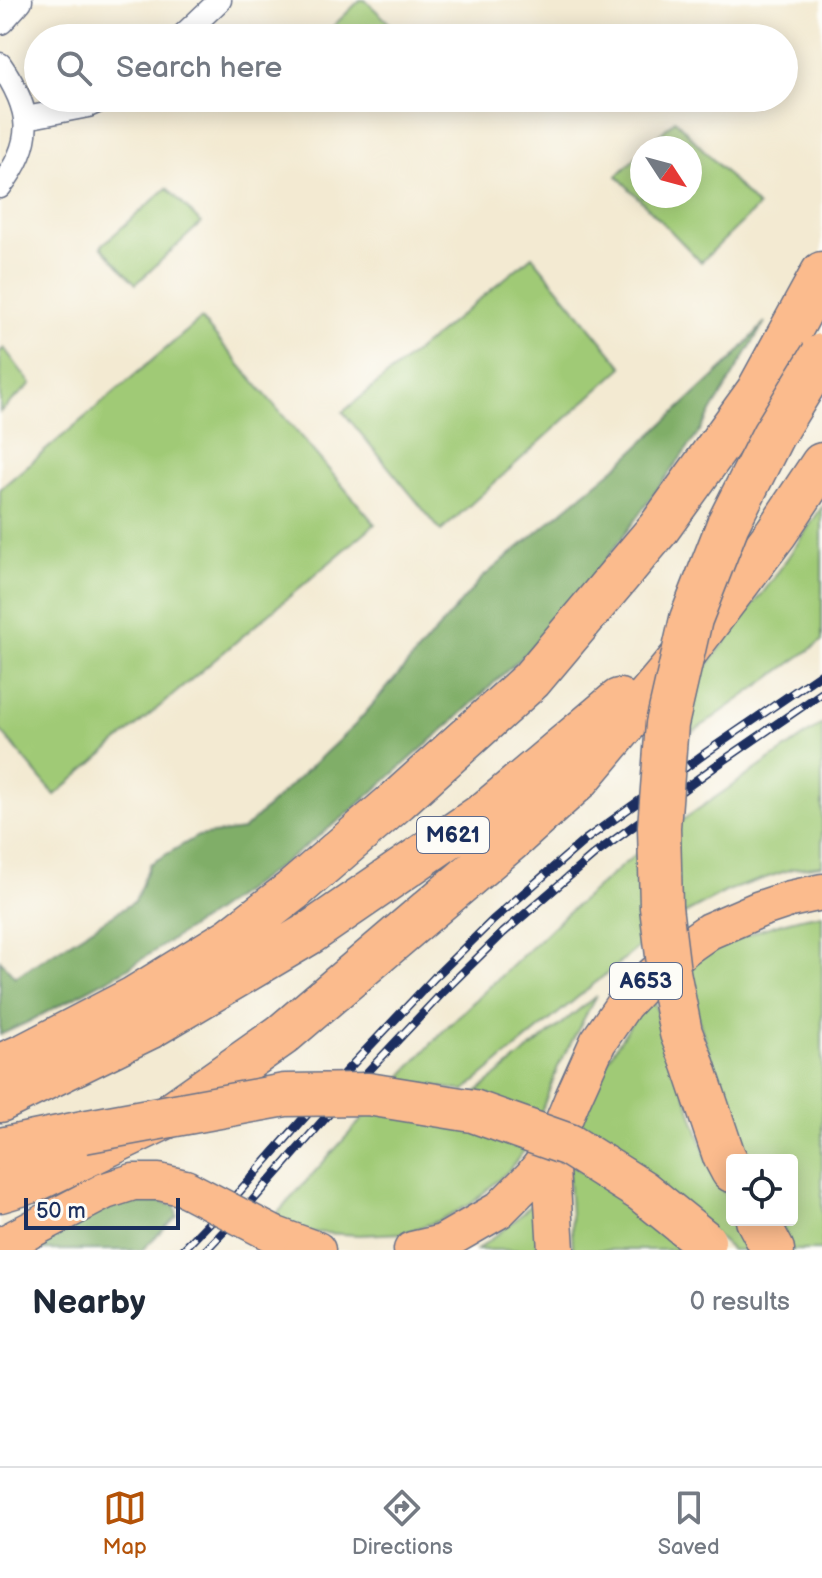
<!DOCTYPE html>
<style>
body{margin:0;font-family:"Balsamiq Sans",sans-serif;background:#f6f6f7;color:#1f2937}
.controls{position:absolute;right:24px;bottom:24px;display:grid;overflow:hidden;border-radius:8px;box-shadow:0 4px 20px #0003}
.controls button{width:72px;height:72px;display:grid;place-items:center;padding:0;border:0;border-bottom:2px solid #e0e1e3;background:#fff;color:#1f2937;font:40px sans-serif}
.compass{position:absolute;left:630px;top:136px;width:72px;height:72px;border-radius:50%;background:#fff;box-shadow:0 4px 20px #0003;rotate:126deg}
.scale{position:absolute;left:24px;bottom:20px;width:156px;box-sizing:border-box;padding-left:8px;border:4px solid #1b2f5e;border-top:0;font-size:22px;line-height:28px;white-space:nowrap;color:#1b2f5e;-webkit-text-stroke:6px #fdfcf7;paint-order:stroke}
.list{margin:0;padding:0;list-style:none}
h2{display:flex;justify-content:space-between;align-items:center;height:104px;margin:0;padding:0 32px;font-size:34px}
h2 small{font-size:26px;font-weight:400;color:#747a83}
.icon{flex:none;width:44px;height:44px;fill:none;stroke:currentColor;stroke-width:2;stroke-linecap:round;stroke-linejoin:round}
.map{position:relative;flex:none;width:822px;height:1250px;overflow:hidden}
.search{position:absolute;background:#fff;box-shadow:0 4px 20px #0003;left:24px;right:24px;top:24px;height:88px;display:flex;align-items:center;gap:20px;box-sizing:border-box;padding:0 28px;border-radius:44px;color:#747a83;font-size:30px}
.sheet{height:216px;background:#fff}
nav{display:flex;justify-content:space-around;align-items:center;box-sizing:border-box;height:112px;border-top:2px solid #e0e1e3;background:#fff;font-size:22px;color:#747a83}
nav a{display:grid;justify-items:center;gap:4px}
nav .on{color:#b45309}
.map>svg:first-child{display:block}
.green{fill:#a0ca76;stroke:#5e7c6a;stroke-width:2}
.forest{fill:#80ae67;stroke:#4e6e62;stroke-width:2}
.lines{fill:none;stroke-linecap:round;stroke-linejoin:round}
.minor-casing{stroke:#677087;stroke-width:25}
.tertiary-casing{stroke:#677087;stroke-width:31}
.primary-casing{stroke:#677087;stroke-width:39}
.motorway-casing{stroke:#677087;stroke-width:45}
.minor{stroke:#fff;stroke-width:22}
.tertiary{stroke:#fff;stroke-width:28}
.primary{stroke:#fbbb8d;stroke-width:36}
.motorway{stroke:#fbbb8d;stroke-width:42}
.rail-casing{stroke:#1b2f5e;stroke-width:9}
.rail{stroke:#fdfcf7;stroke-width:6;stroke-dasharray:18;stroke-linecap:butt}
.primary-bridge-casing{stroke:#677087;stroke-width:39;stroke-linecap:butt}
.motorway-bridge-casing{stroke:#677087;stroke-width:45;stroke-linecap:butt}
.primary-bridge{stroke:#fbbb8d;stroke-width:36}
.motorway-bridge{stroke:#fbbb8d;stroke-width:42}
.labels{text-anchor:middle;dominant-baseline:central;stroke-width:6;stroke-linejoin:round;paint-order:stroke}
.shield{fill:#fdfcf7;stroke:#5f6c8c;stroke-width:2}
.shield-label{font-size:22px;font-weight:bold;fill:#1b2f5e}
</style>
<div class="map">
<svg width="822" height="1250" viewBox="0 0 822 1250">
<rect width="100%" height="100%" fill="#fdfcf7"/>
<filter id="ink" filterUnits="userSpaceOnUse"><feTurbulence type="fractalNoise" baseFrequency=".0125" numOctaves="2"/><feDisplacementMap in="SourceGraphic" scale="16" xChannelSelector="R" yChannelSelector="G"/><feConvolveMatrix kernelMatrix="1 2 1 2 8 2 1 2 1" color-interpolation-filters="sRGB"/></filter>
<filter id="wash" filterUnits="userSpaceOnUse"><feTurbulence type="fractalNoise" baseFrequency=".006" numOctaves="4" result="noise"/><feDisplacementMap in="SourceGraphic" scale="32" xChannelSelector="R" yChannelSelector="G"/><feGaussianBlur stdDeviation="1.8" result="paint"/><feColorMatrix in="noise" values="0 0 0 0 0 0 0 0 0 0 0 0 0 0 0 0 0 1.4 0 .05"/><feComposite in="paint" operator="in"/></filter>
<g filter="url(#wash)">
<rect width="100%" height="100%" fill="#f3ead2"/>
<path class="green" d="M360,0H365L402,35L399,38H321Z
M675,120L758,207L701,262L617,176L642,151V196H690V148H646Z
M167,188L201,223L136,284L101,246Z
M532,256L623,367L441,531L343,412Z
M201,319L375,524L55,795L0,730V489Z
M4,348L31,384L0,412V352Z
M822,507V641L683,739L690,688L774,578Z
M822,724V865L792,869L727,891L675,919L671,828Z
M638,852L641,900L646,941L464,1091L398,1080L444,1030L565,915Z
M822,914V1250H786L771,1220H792V1160H742L683,969C725,941 772,922 822,914Z
M596,996L558,1067L540,1115L474,1094Z
M653,998L707,1159L732,1208V1220H738L754,1250H732L693,1214L577,1130L608,1059L632,1022Z
M372,1108L421,1116L527,1147L508,1171L471,1204L438,1221L403,1233L359,1235L308,1232L275,1216Z
M568,1163L595,1179L687,1250H573Z
M531,1204L535,1205L538,1250H477L519,1217Z"/>
<path class="forest" d="M765,322L698,434L582,592L526,653L451,723L350,812L289,859L210,915L125,970L28,1022L0,1035V960L15,977L135,901L150,864L198,836L243,830L355,725L482,578L622,462L732,360Z
M159,1201L175,1206L177,1216L142,1250H25L101,1210L131,1202Z"/>
</g>
<g filter="url(#ink)">
<g class="lines">
<defs>
<path id="minor" d="M180,38L220,0
M0,64C32,110 36,141 0,187
M26,118L88,106L106,98"/>
<path id="tertiary" d="M0,20L18,0"/>
<path id="primary" d="M550,1154L556,1250
M273,1234L317,1250
M0,1246L105,1191L133,1182H159L185,1188
M412,1250L442,1243L499,1210L532,1177L550,1154L572,1100L598,1042L624,1004L642,985L686,947L709,931L760,909L790,899L822,892"/>
<path id="motorway" d="M692,1061L724,1156L732,1171
M0,1065L26,1054L134,998L230,939L292,891L398,800L531,680L659,528L757,392L822,273
M0,1101L149,1028L310,933L486,812L619,700
M0,1149L83,1132
M0,1191L34,1181L163,1119L282,1035L518,834L578,780L689,648L776,533L822,464
M757,1220L773,1250"/>
</defs>
<use href="#minor" class="minor-casing"/>
<use href="#tertiary" class="tertiary-casing"/>
<use href="#primary" class="primary-casing"/>
<use href="#motorway" class="motorway-casing"/>
<use href="#minor" class="minor"/>
<use href="#tertiary" class="tertiary"/>
<use href="#primary" class="primary"/>
<use href="#motorway" class="motorway"/>
<defs>
<path id="rail" d="M183,1250L239,1192L333,1085L435,977L493,920L585,840L707,752L822,673
M206,1250L248,1206L342,1099L444,991L503,933L595,854L717,765L822,693"/>
</defs>
<use href="#rail" class="rail-casing"/>
<use href="#rail" class="rail"/>
<defs>
<path id="primary-bridge" d="M185,1188L273,1234"/>
<path id="motorway-bridge" d="M692,1061L681,1033L669,972L661,907L659,827L667,724L691,619L728,524L773,435L822,355
M83,1132L285,1095L368,1094L473,1111L569,1145L642,1191L704,1241"/>
</defs>
<use href="#primary-bridge" class="primary-bridge-casing"/>
<use href="#motorway-bridge" class="motorway-bridge-casing"/>
<use href="#primary-bridge" class="primary-bridge"/>
<use href="#motorway-bridge" class="motorway-bridge"/>
</g>
</g>
<g class="labels">
<g class="shield">
<rect x="417" y="817" width="72" height="36" rx="6"/>
<rect x="610" y="963" width="72" height="36" rx="6"/>
</g>
<g class="shield-label">
<text x="453" y="835">M621</text>
<text x="646" y="981">A653</text>
</g>
</g>
</svg>
<div class="controls">
<button><svg class="icon" aria-label="locate" viewBox="0 0 24 24"><circle cx="12" cy="12" r="6"/><path d="M12 2v4M12 18v4M2 12h4M18 12h4"/></svg></button>
</div>
<svg class="compass" viewBox="-18 -18 36 36"><path d="M0-13l5 13h-10z" fill="#e53935"/><path d="M0 13l5-13h-10z" fill="#747a83"/></svg>
<div class="scale">50 m</div>
<div class="search"><svg class="icon" aria-label="search" viewBox="0 0 24 24"><circle cx="10" cy="10" r="6"/><path d="M15 15l6 6"/></svg>Search here</div>
</div>
<section class="sheet">
<h2>Nearby<small>0 results</small></h2>
<ul class="list">
</ul>
</section>
<nav>
<a class="on"><svg class="icon" aria-label="map" viewBox="0 0 24 24"><path d="M3 6l6-2 6 2 6-2v14l-6 2-6-2-6 2zM9 4v14M15 6v14"/></svg>Map</a>
<a><svg class="icon" aria-label="directions" viewBox="0 0 24 24"><path d="M12 3l9 9-9 9-9-9zM9 14v-3h6M13 9l2 2-2 2"/></svg>Directions</a>
<a><svg class="icon" aria-label="saved" viewBox="0 0 24 24"><path d="M7 4h10v16l-5-4-5 4z"/></svg>Saved</a>
</nav>
